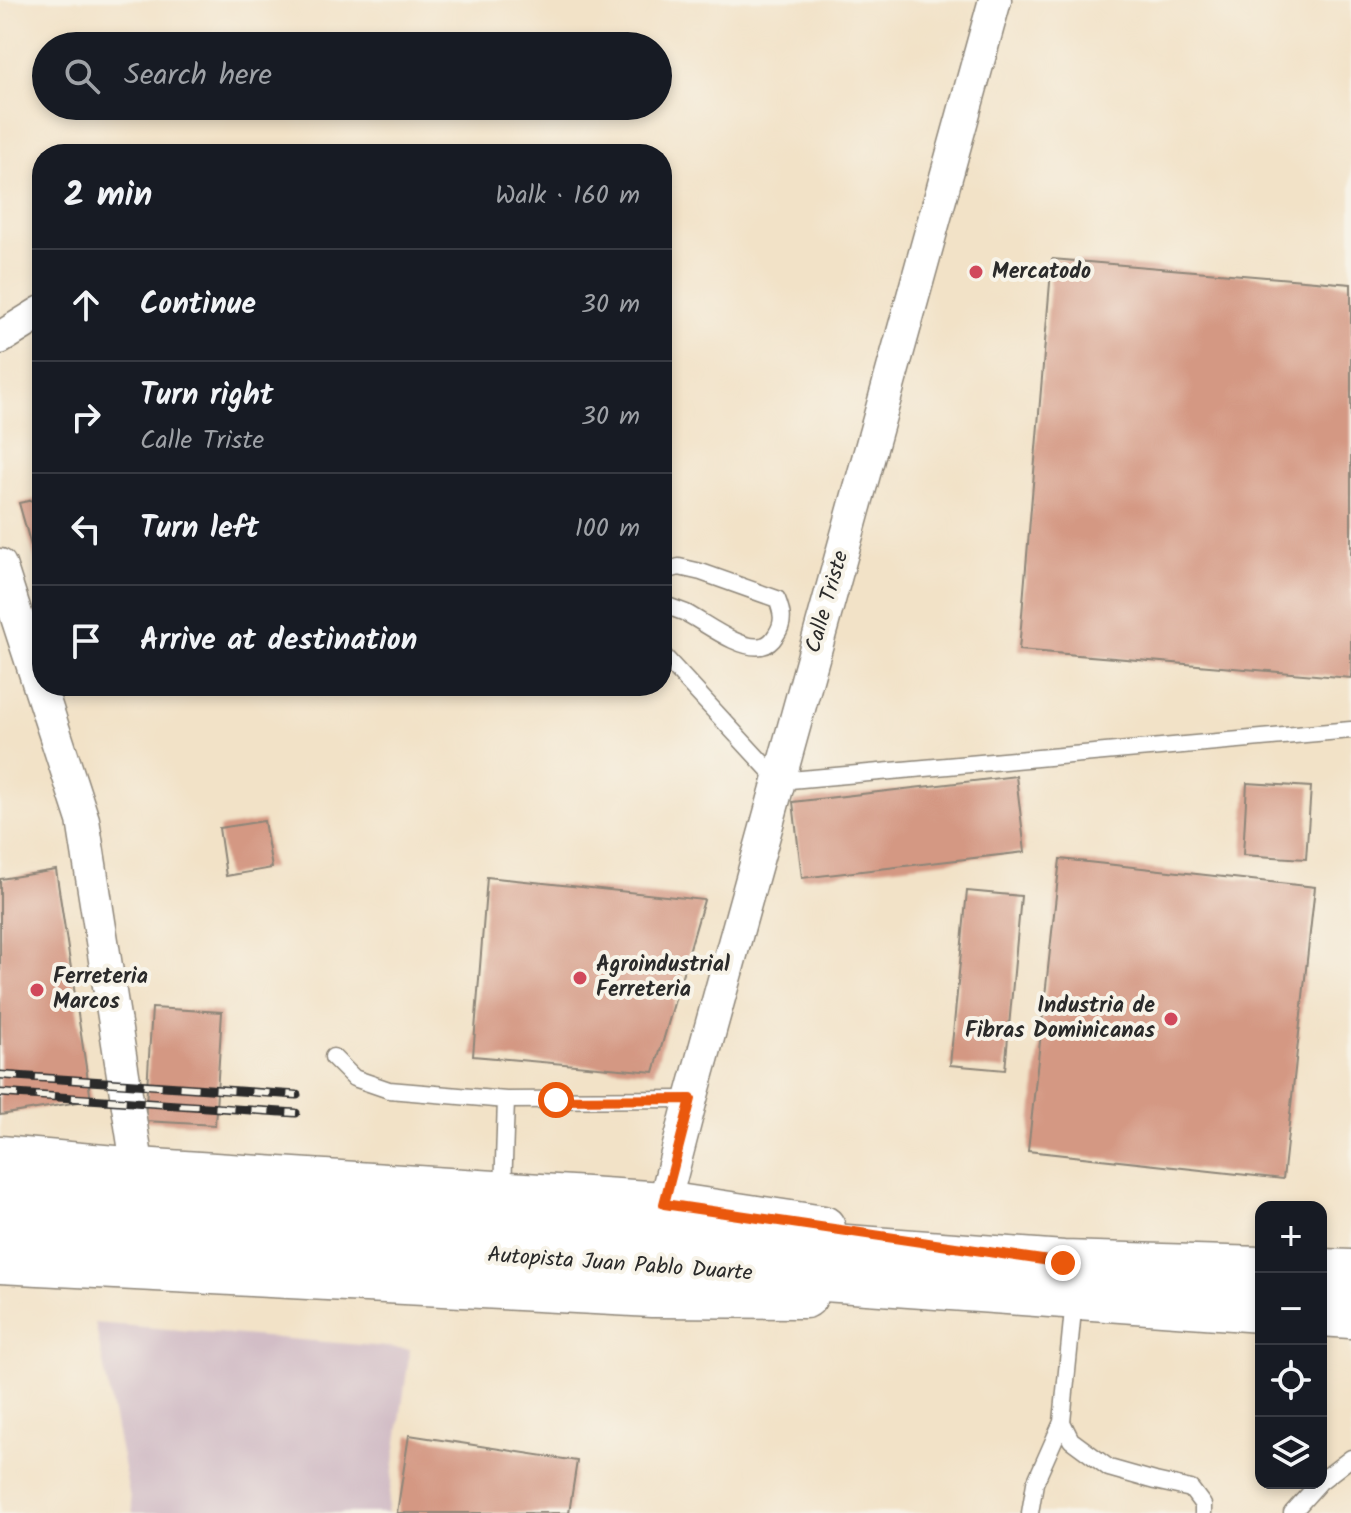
<!DOCTYPE html>
<meta charset="utf-8">
<style>
body{margin:0;font-family:Kalam,sans-serif;background:#20242c;color:#f1f3f6}
.controls{position:absolute;right:24px;bottom:24px;display:grid;overflow:hidden;border-radius:16px;box-shadow:0 4px 12px #0003}
.controls button{width:72px;height:72px;display:grid;place-items:center;padding:0;border:0;border-bottom:2px solid #363941;background:#171b24;color:#f1f3f6;font:40px sans-serif}
.stop{position:absolute;width:24px;height:24px;margin:-18px;border:6px solid #ea580c;border-radius:50%;background:#fff}
.stop.end{background:#ea580c;border-color:#fff;box-shadow:0 2px 8px #0008}
.list{margin:0;padding:0;list-style:none}
h2{display:flex;justify-content:space-between;align-items:center;height:104px;margin:0;padding:0 32px;font-size:34px}
h2 small{font-size:26px;font-weight:400;color:#9ea1a6}
.list li{display:grid;grid-template-columns:52px 1fr auto;gap:24px;align-items:center;box-sizing:border-box;height:112px;padding:0 32px;border-top:2px solid #363941}
.list b{display:block;font-size:30px;white-space:nowrap}
.list p{margin:0;font-size:26px;white-space:nowrap;color:#9ea1a6}
.list em{font-size:26px;font-style:normal;color:#9ea1a6}
.icon{flex:none;width:44px;height:44px;fill:none;stroke:currentColor;stroke-width:2;stroke-linecap:round;stroke-linejoin:round}
.map{position:relative;flex:none;width:1351px;height:1513px;overflow:hidden}
.search{position:absolute;background:#171b24;box-shadow:0 4px 12px #0003;left:32px;top:32px;width:640px;height:88px;display:flex;align-items:center;gap:20px;box-sizing:border-box;padding:0 28px;border-radius:44px;color:#9ea1a6;font-size:30px}
.panel{position:absolute;background:#171b24;box-shadow:0 4px 12px #0003;left:32px;top:144px;width:640px;height:552px;border-radius:32px}
.map>svg:first-child{display:block}
.industrial{fill:#d2bdc6}
.building{fill:#d49883}
.lines{fill:none;stroke-linecap:round;stroke-linejoin:round}
.service-casing{stroke:#8e8679;stroke-width:19}
.minor-casing{stroke:#8e8679;stroke-width:35}
.primary-casing{stroke:#8e8679;stroke-width:47}
.motorway-casing{stroke:#8e8679;stroke-width:47}
.service{stroke:#fff;stroke-width:16}
.minor{stroke:#fff;stroke-width:32}
.primary{stroke:#fff;stroke-width:44}
.motorway{stroke:#fff;stroke-width:44}
.rail-casing{stroke:#2b2b2b;stroke-width:9}
.rail{stroke:#f7f3e8;stroke-width:6;stroke-dasharray:18;stroke-linecap:butt}
.route{stroke:#ea580c;stroke-width:10}
.poi-dot{fill:#d1495b;stroke:#f7f3e8;stroke-width:3}
.labels{text-anchor:middle;dominant-baseline:central;stroke-width:8;stroke-linejoin:round;paint-order:stroke}
.poi-label{font-size:22px;font-weight:bold;fill:#2b2b2b;stroke:#f7f3e8;text-anchor:start}
.street-label{font-size:22px;fill:#2b2b2b;stroke:#f7f3e8}
</style>
<div class="map">
<svg width="1351" height="1513" viewBox="0 0 1351 1513">
<rect width="100%" height="100%" fill="#f7f3e8"/>
<filter id="ink" filterUnits="userSpaceOnUse"><feTurbulence type="fractalNoise" baseFrequency=".0125" numOctaves="2"/><feDisplacementMap in="SourceGraphic" scale="16" xChannelSelector="R" yChannelSelector="G"/><feConvolveMatrix kernelMatrix="1 2 1 2 8 2 1 2 1" color-interpolation-filters="sRGB"/></filter>
<filter id="wash" filterUnits="userSpaceOnUse"><feTurbulence type="fractalNoise" baseFrequency=".006" numOctaves="4" result="noise"/><feDisplacementMap in="SourceGraphic" scale="32" xChannelSelector="R" yChannelSelector="G"/><feGaussianBlur stdDeviation="1.8" result="paint"/><feColorMatrix in="noise" values="0 0 0 0 0 0 0 0 0 0 0 0 0 0 0 0 0 1.4 0 .05"/><feComposite in="paint" operator="in"/></filter>
<g filter="url(#wash)">
<rect width="100%" height="100%" fill="#f2e2c7"/>
<path class="industrial" d="M95,1323L410,1349L387,1513H133Z"/>
<g id="blocks">
<path class="building" d="M1052,259L1351,284V678L1019,650Z
M42,498V581H41L19,503Z
M1016,776L1025,852L802,878L793,802Z
M1247,783L1311,787L1306,859L1243,855Z
M264,821L272,868L226,876L219,828Z
M1060,859L1315,887L1283,1179L1028,1151Z
M56,870L91,1100L0,1115V879Z
M487,877L704,900L654,1072L473,1056Z
M967,891L1021,896L1005,1070L950,1065Z
M152,1008L222,1012L215,1125L145,1121Z
M409,1435L577,1461L569,1513H397Z"/>
</g>
</g>
<g filter="url(#ink)">
<use href="#blocks" fill-opacity="0" stroke="#8e8679" stroke-width="2"/>
<g class="lines">
<defs>
<path id="service" d="M662,572L679,567L701,572L777,599C782,612 785,622 776,635C773,640 768,645 762,646C741,651 705,623 686,613C678,610 670,607 662,604
M662,654L779,781L1351,730
M333,1057L354,1078L389,1090L506,1100L691,1099
M503,1191L506,1100
M1062,1422L1071,1440L1109,1468L1155,1481L1191,1489L1203,1505V1513
M1321,1481L1351,1458
M1030,1513L1035,1483L1062,1422L1074,1300
M1292,1513L1319,1483"/>
<path id="minor" d="M0,338L42,312
M0,565L83,820L138,1170
M664,1204L691,1099L995,0"/>
<path id="primary" d="M0,1158L138,1170L664,1204L823,1228
M0,1261L652,1295L805,1296"/>
<path id="motorway" d="M0,1188L426,1216L1063,1263L1261,1269
M0,1223L177,1233L1261,1310
M1321,1271L1351,1272
M1321,1314L1351,1316"/>
</defs>
<use href="#service" class="service-casing"/>
<use href="#minor" class="minor-casing"/>
<use href="#primary" class="primary-casing"/>
<use href="#motorway" class="motorway-casing"/>
<use href="#service" class="service"/>
<use href="#minor" class="minor"/>
<use href="#primary" class="primary"/>
<use href="#motorway" class="motorway"/>
<defs>
<path id="rail" d="M0,1075L297,1095
M0,1093L296,1113"/>
</defs>
<use href="#rail" class="rail-casing"/>
<use href="#rail" class="rail"/>
</g>
</g>
<g class="lines" filter="url(#ink)">
<path class="route" d="M556,1100L691,1099L664,1204L1063,1263"/>
</g>
<g class="poi-dot">
<circle cx="976" cy="272" r="8"/>
<circle cx="580" cy="978" r="8"/>
<circle cx="37" cy="990" r="8"/>
<circle cx="1171" cy="1019" r="8"/>
</g>
<g class="labels">
<g class="poi-label">
<text x="992" y="272">Mercatodo</text>
<text x="596" y="965">Agroindustrial<tspan x="596" dy="25">Ferreteria</tspan></text>
<text x="53" y="977">Ferreteria<tspan x="53" dy="25">Marcos</tspan></text>
<text x="1155" y="1006" text-anchor="end">Industria de<tspan x="1155" dy="25">Fibras Dominicanas</tspan></text>
</g>
<g class="street-label">
<text transform="translate(828 602) rotate(-74)">Calle Triste</text>
<text transform="translate(620 1265) rotate(4)">Autopista Juan Pablo Duarte</text>
</g>
</g>
</svg>
<div class="controls">
<button>+</button>
<button>−</button>
<button><svg class="icon" aria-label="locate" viewBox="0 0 24 24"><circle cx="12" cy="12" r="6"/><path d="M12 2v4M12 18v4M2 12h4M18 12h4"/></svg></button>
<button><svg class="icon" aria-label="layers" viewBox="0 0 24 24"><path d="M12 4l9 5-9 5-9-5zM3 14l9 5 9-5"/></svg></button>
</div>
<div class="stop" style="left:556px;top:1100px"></div>
<div class="stop end" style="left:1063px;top:1263px"></div>
<div class="search"><svg class="icon" aria-label="search" viewBox="0 0 24 24"><circle cx="10" cy="10" r="6"/><path d="M15 15l6 6"/></svg>Search here</div>
<section class="panel">
<h2>2 min<small>Walk · 160 m</small></h2>
<ul class="list">
<li><svg class="icon" aria-label="ahead" viewBox="0 0 24 24"><path d="M12 20V5M6 11l6-6 6 6"/></svg><div><b>Continue</b></div><em>30 m</em></li>
<li><svg class="icon" aria-label="right" viewBox="0 0 24 24"><path d="M7 20v-9h11M14 6l5 5-5 5"/></svg><div><b>Turn right</b><p>Calle Triste</p></div><em>30 m</em></li>
<li><svg class="icon" aria-label="left" viewBox="0 0 24 24"><path d="M17 20v-9H6M10 6l-5 5 5 5"/></svg><div><b>Turn left</b></div><em>100 m</em></li>
<li><svg class="icon" aria-label="arrive" viewBox="0 0 24 24"><path d="M6 21V4h12l-3 4 3 4H6"/></svg><div><b>Arrive at destination</b></div></li>
</ul>
</section>
</div>
